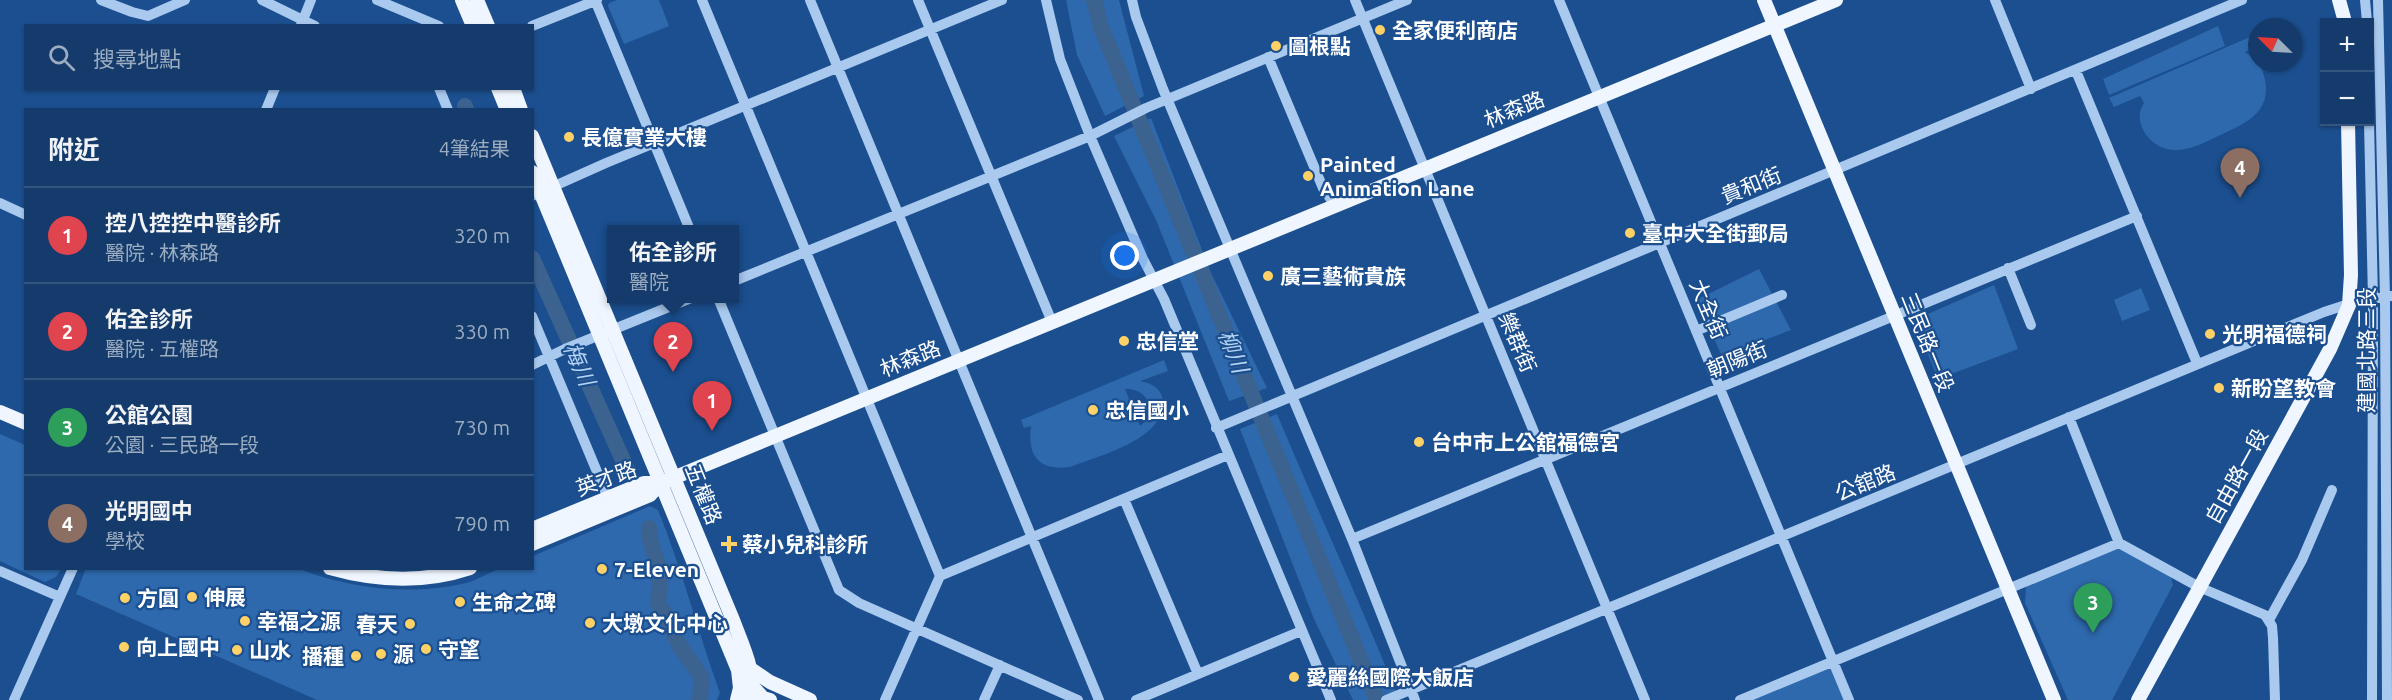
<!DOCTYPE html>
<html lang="zh-TW">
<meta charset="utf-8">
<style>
body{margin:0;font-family:Ubuntu,"Noto Sans TC",sans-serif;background:#1d4271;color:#f1f3f6}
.controls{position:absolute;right:18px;top:18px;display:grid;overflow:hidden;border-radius:0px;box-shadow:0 2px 4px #0004}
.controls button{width:54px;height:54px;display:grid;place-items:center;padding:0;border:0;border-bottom:2px solid #33557e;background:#143b6b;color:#f1f3f6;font:30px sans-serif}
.compass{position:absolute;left:2248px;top:18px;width:54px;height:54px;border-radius:50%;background:#143b6b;box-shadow:0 2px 4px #0004;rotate:294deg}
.you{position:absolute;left:1125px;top:256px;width:21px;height:21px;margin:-15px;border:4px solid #fff;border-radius:50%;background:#1a73e8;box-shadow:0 0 0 9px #1a73e833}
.badge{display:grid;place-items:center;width:39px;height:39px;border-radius:50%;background:#ffd166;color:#fff;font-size:20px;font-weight:700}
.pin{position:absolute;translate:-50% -50px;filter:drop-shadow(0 2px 3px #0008)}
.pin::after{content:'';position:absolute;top:32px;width:21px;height:18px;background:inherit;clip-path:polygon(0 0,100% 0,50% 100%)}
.popup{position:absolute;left:607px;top:225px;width:132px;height:78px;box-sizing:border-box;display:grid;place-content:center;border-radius:0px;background:#143b6b;filter:drop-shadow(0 2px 4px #0005);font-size:20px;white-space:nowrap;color:#9dadc1}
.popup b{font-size:22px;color:#f1f3f6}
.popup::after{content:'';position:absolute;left:50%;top:100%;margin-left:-12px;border:12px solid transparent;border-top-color:#143b6b}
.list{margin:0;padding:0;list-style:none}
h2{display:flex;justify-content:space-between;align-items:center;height:78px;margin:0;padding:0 24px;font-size:26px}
h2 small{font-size:20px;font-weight:400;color:#9dadc1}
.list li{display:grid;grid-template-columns:39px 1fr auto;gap:18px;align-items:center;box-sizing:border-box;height:96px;padding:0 24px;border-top:2px solid #33557e}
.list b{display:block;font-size:22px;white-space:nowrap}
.list p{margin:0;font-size:20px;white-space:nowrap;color:#9dadc1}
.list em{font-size:20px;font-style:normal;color:#9dadc1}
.icon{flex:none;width:33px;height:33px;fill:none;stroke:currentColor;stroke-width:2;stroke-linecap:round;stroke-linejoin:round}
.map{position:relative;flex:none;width:2392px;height:700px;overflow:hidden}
.search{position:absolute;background:#143b6b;box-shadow:0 2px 4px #0004;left:24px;top:24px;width:510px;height:66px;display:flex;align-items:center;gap:15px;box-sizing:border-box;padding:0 21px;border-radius:0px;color:#9dadc1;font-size:22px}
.panel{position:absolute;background:#143b6b;box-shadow:0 2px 4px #0004;left:24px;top:108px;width:510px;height:462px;border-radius:0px}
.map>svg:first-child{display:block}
.green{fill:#2e69ad;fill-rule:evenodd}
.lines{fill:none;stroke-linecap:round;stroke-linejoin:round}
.river{stroke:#3c6290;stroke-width:16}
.minor{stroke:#a9c9ee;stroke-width:10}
.major{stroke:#f0f6ff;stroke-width:14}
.poi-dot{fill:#ffd166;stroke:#1b4f8f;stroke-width:2}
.labels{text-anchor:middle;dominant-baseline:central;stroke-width:4.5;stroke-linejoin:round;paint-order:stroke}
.poi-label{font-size:21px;font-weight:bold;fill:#fff;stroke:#1b4f8f;text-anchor:start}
.street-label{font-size:21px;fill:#fff;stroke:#1b4f8f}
.water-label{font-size:22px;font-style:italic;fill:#b5d3f5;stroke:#1b4f8f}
</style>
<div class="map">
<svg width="2392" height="700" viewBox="0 0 2392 700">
<rect width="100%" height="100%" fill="#1b4f8f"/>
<path class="green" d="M617,0H659L669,26L624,44L608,6L609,3Z
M1066,0H1119L1144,96L1105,116L1077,55Z
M2218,26L2225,46L2109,95L2103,79Z
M2257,34V46L2245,52C2257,61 2262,65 2265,80C2272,114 2242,125 2216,137C2204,143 2190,150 2176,150C2153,151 2130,124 2144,103L2140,96L2114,107L2109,98Z
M1151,118L1211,273L1267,388L1229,401L1156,220L1114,136Z
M1759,269L1791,330L1722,356L1696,300Z
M1994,285L2018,349L1938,379L1914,320Z
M2141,288L2150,310L2122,321L2114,300Z
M1164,360L1168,371L1140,381C1151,383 1161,388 1163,400C1167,439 1098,456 1070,467C1039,471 1027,456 1031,426L1024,428L1021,420ZM1125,389C1146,387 1160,411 1140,426Z
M1277,414C1317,510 1361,603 1399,700H1353L1314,619L1240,429Z
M0,434L25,445L26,568L61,569L56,577L45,582L0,561Z
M650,506L658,510C682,569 698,632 720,693L717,700H317L76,594L86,568L299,569C353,589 410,596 466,583C478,580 489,572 500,569C510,567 523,568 532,568L533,556Z
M2115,544L2170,572L2173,585L2112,700H2068L2025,603L2026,585Z
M1832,666L1846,700H1749Z"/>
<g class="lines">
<path class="river" d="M1094,0L1101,27L1377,700
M465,106L466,110
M532,258L627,469
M649,528C649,542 654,551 658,565C662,578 659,591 658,604L664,612L679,645L702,678L700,700"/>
<path class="minor" d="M101,0L132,12L148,16L185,0
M262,0L315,26
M377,0L439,26
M595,0L690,230
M702,0L940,576
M810,0L1099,700
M918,0L1052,322
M1046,0L1060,59L1090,136L1143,259L1164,299L1331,700
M1132,0L1136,17L1163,89L1352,539L1415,700
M1355,0L1645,700
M1559,0L1849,700
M1995,0L2031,89
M2365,0L2367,22
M2378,0L2385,297L2387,700
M301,25L311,0
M532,26L597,0
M1268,57L1323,188L1335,205
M2076,71L2197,363
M439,88L448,110
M266,110L275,88
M2369,122L2373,299L2372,700
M532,196L606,163L1002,0
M0,203L26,215
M2008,268L2031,325
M734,281L1090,136L1146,108L1407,0
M718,298L839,590L859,603L1078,700
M532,316L608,498
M1696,331L1782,295
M532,365L565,349L691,298
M2069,417L2119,543
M1216,428L2242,0
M1124,499L1198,674
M1352,539L2137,216
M0,571L60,597
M2269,620L2302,560L2332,490
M14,700L73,568
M885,700L940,576L1228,455
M984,700L1000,665
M1136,700L1301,631
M1386,700L2324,312L2358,301L2392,296
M1740,700L2119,543L2199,587L2265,615L2272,626L2273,638L2275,700"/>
<path class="major" d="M462,0L473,26
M477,0L488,26
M1764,0L2054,700
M2339,0L2345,22
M498,88L507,110
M513,88L521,110
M532,136L733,620C743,647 756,671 751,700
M532,172L738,670L763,698L770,700
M0,412L26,423
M532,529L644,483H661L1836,0
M532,544L650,495L661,483
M330,568C376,581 425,583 470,568
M751,669L770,682L810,700
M737,700L740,688L738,670
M2138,700L2330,349L2349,305L2351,275L2348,122"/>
</g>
<g class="poi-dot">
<circle cx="1380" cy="30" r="6"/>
<circle cx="1276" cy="46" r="6"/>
<circle cx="569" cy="137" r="6"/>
<circle cx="1308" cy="176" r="6"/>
<circle cx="1630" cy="233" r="6"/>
<circle cx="1268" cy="276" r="6"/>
<circle cx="2210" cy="334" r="6"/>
<circle cx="1124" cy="341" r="6"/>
<circle cx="2219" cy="388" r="6"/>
<circle cx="1093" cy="410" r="6"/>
<circle cx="1419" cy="442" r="6"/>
<path d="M726 535h6v6h6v6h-6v6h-6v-6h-6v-6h6z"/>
<circle cx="602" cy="569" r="6"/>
<circle cx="192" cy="597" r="6"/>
<circle cx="125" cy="598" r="6"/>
<circle cx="460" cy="602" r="6"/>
<circle cx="245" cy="621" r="6"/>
<circle cx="590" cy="623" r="6"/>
<circle cx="410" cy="624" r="6"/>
<circle cx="124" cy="647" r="6"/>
<circle cx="426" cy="649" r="6"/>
<circle cx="237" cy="650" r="6"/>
<circle cx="381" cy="654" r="6"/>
<circle cx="356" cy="656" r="6"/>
<circle cx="1294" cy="677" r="6"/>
</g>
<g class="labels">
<g class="poi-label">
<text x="1392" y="30">全家便利商店</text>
<text x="1288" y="46">圖根點</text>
<text x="581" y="137">長億實業大樓</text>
<text x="1320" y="164">Painted<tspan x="1320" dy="24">Animation Lane</tspan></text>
<text x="1642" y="233">臺中大全街郵局</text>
<text x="1280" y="276">廣三藝術貴族</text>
<text x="2222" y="334">光明福德祠</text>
<text x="1136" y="341">忠信堂</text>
<text x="2231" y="388">新盼望教會</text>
<text x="1105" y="410">忠信國小</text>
<text x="1431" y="442">台中市上公舘福德宮</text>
<text x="742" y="544">蔡小兒科診所</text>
<text x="614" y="569">7-Eleven</text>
<text x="204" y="597">伸展</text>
<text x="137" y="598">方圓</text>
<text x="472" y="602">生命之碑</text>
<text x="257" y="621">幸福之源</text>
<text x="602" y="623">大墩文化中心</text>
<text x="398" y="624" text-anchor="end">春天</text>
<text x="136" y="647">向上國中</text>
<text x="438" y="649">守望</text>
<text x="249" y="650">山水</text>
<text x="393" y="654">源</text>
<text x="344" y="656" text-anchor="end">播種</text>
<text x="1306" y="677">愛麗絲國際大飯店</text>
</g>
<g class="street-label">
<text transform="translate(1514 109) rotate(-22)">林森路</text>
<text transform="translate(1751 185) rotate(-22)">貴和街</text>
<text transform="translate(1709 309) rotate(67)">大全街</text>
<text transform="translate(1518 342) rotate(67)">樂群街</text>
<text transform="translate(1928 342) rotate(68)">三民路一段</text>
<text transform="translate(2366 350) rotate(-90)">建國北路三段</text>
<text transform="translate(910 358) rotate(-22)">林森路</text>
<text transform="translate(1737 359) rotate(-22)">朝陽街</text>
<text transform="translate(2236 476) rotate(-61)">自由路一段</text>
<text transform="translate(606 478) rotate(-20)">英才路</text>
<text transform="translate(1865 482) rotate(-22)">公舘路</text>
<text transform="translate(704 494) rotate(68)">五權路</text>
</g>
<g class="water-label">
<text transform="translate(1234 351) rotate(68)">柳川</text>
<text transform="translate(580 364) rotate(66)">梅川</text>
</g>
</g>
</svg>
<div class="controls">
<button>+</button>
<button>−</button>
</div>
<svg class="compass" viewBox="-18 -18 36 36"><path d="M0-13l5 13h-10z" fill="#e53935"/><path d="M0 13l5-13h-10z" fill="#9dadc1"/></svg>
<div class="you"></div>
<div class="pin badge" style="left:712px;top:431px;background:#e0444e">1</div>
<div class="pin badge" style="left:673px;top:372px;background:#e0444e">2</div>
<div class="popup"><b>佑全診所</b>醫院</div>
<div class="pin badge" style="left:2093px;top:633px;background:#2e9e5b">3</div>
<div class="pin badge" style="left:2240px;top:198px;background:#8d6e63">4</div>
<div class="search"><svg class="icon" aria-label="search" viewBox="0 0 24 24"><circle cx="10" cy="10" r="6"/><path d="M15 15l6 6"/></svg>搜尋地點</div>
<section class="panel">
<h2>附近<small>4筆結果</small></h2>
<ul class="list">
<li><span class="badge" style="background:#e0444e">1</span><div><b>控八控控中醫診所</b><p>醫院 · 林森路</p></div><em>320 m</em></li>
<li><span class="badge" style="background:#e0444e">2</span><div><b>佑全診所</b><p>醫院 · 五權路</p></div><em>330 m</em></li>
<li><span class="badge" style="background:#2e9e5b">3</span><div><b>公館公園</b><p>公園 · 三民路一段</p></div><em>730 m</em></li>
<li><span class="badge" style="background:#8d6e63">4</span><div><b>光明國中</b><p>學校</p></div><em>790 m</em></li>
</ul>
</section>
</div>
